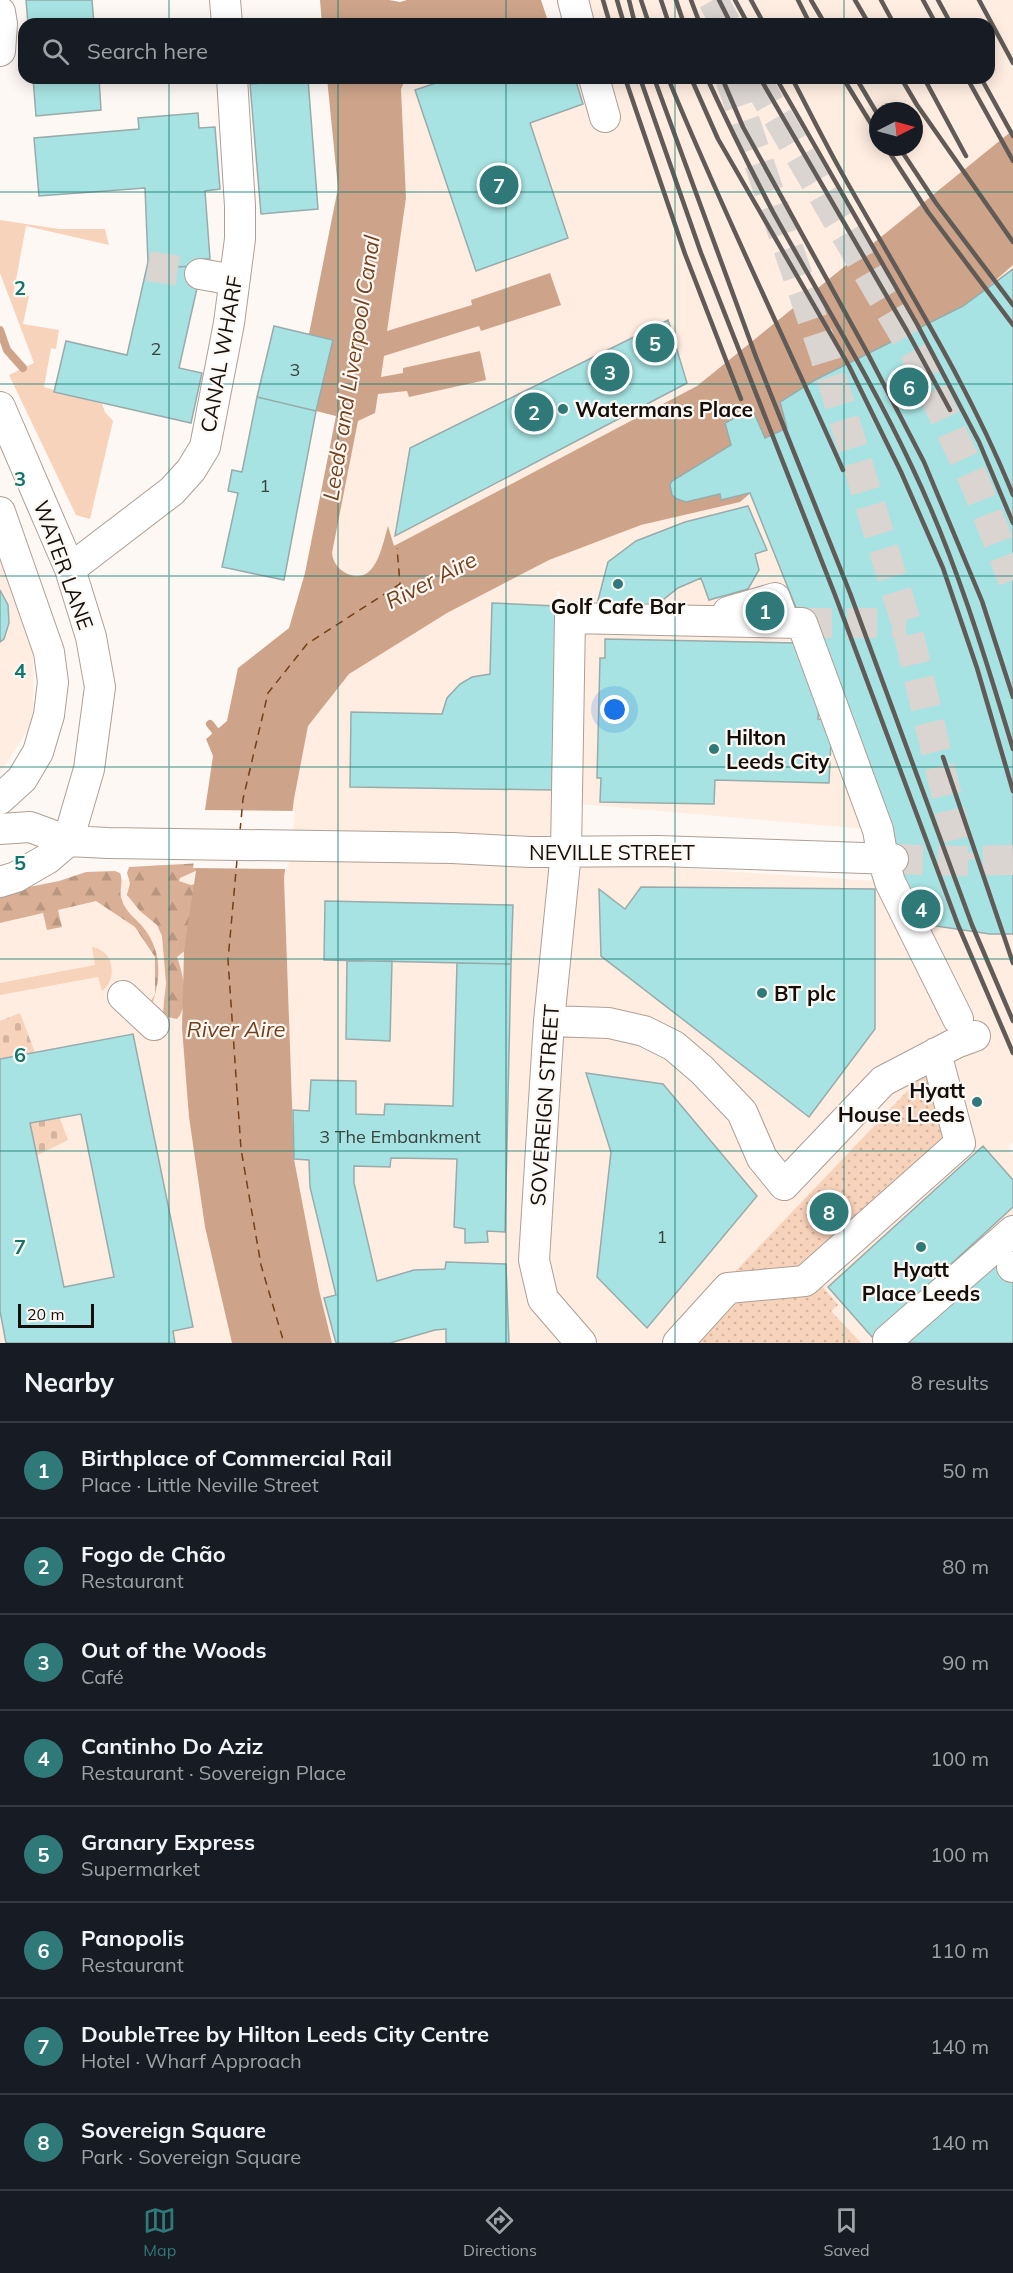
<!DOCTYPE html>
<meta charset="utf-8">
<style>
body{margin:0;font-family:Mulish,sans-serif;background:#242831;color:#f1f3f6}
.compass{position:absolute;left:869px;top:102px;width:54px;height:54px;border-radius:50%;background:#171b24;box-shadow:0 3px 15px #0003;rotate:84deg}
.scale{position:absolute;left:18px;bottom:15px;width:76px;box-sizing:border-box;padding-left:6px;border:3px solid #140f0b;border-top:0;font-size:16px;line-height:21px;white-space:nowrap;color:#140f0b;-webkit-text-stroke:4px #fef8f4;paint-order:stroke}
.you{position:absolute;left:615px;top:710px;width:21px;height:21px;margin:-15px;border:4px solid #fff;border-radius:50%;background:#1a73e8;box-shadow:0 0 0 9px #1a73e833}
.badge{display:grid;place-items:center;width:39px;height:39px;border-radius:50%;background:#307979;color:#fff;font-size:20px;font-weight:700}
.pin{position:absolute;translate:-50% -50%;border:3px solid #fff;box-shadow:0 2px 6px #0006}
.list{margin:0;padding:0;list-style:none}
h2{display:flex;justify-content:space-between;align-items:center;height:78px;margin:0;padding:0 24px;font-size:26px}
h2 small{font-size:20px;font-weight:400;color:#9ea1a6}
.list li{display:grid;grid-template-columns:39px 1fr auto;gap:18px;align-items:center;box-sizing:border-box;height:96px;padding:0 24px;border-top:2px solid #363941}
.list b{display:block;font-size:22px;white-space:nowrap}
.list p{margin:0;font-size:20px;white-space:nowrap;color:#9ea1a6}
.list em{font-size:20px;font-style:normal;color:#9ea1a6}
.icon{flex:none;width:33px;height:33px;fill:none;stroke:currentColor;stroke-width:2;stroke-linecap:round;stroke-linejoin:round}
.map{position:relative;flex:none;width:1013px;height:1343px;overflow:hidden}
.search{position:absolute;background:#171b24;box-shadow:0 3px 15px #0003;left:18px;right:18px;top:18px;height:66px;display:flex;align-items:center;gap:15px;box-sizing:border-box;padding:0 21px;border-radius:18px;color:#9ea1a6;font-size:22px}
.sheet{height:846px;background:#171b24}
nav{display:flex;justify-content:space-around;align-items:center;box-sizing:border-box;height:84px;border-top:2px solid #363941;background:#171b24;font-size:16px;color:#9ea1a6}
nav a{display:grid;justify-items:center;gap:3px}
nav .on{color:#307979}
.map>svg:first-child{display:block}
.built{fill:#ffede1;fill-rule:evenodd}
.green{fill:#f8d3bb}
.forest{fill:url(#forest-firs)}
.cemetery{fill:url(#cemetery-stones)}
.park{fill:url(#park-dots)}
.water{fill:#cda48a}
.pier{fill:#fef8f4}
.lines{fill:none;stroke-linecap:round;stroke-linejoin:round}
.stream{stroke:#cda48a;stroke-width:8}
.ferry{stroke:#743f17;stroke-width:1.5;stroke-dasharray:8 6;stroke-linecap:butt}
.building{fill:#a7e3e2;stroke:#98abab;stroke-width:1.5;fill-rule:evenodd}
.minor-tunnel{stroke:#dbd5d1;stroke-width:30;stroke-dasharray:30 15;stroke-linecap:butt}
.minor-casing{stroke:#ad9f96;stroke-width:32}
.minor{stroke:#fff;stroke-width:30}
.rail{stroke:#605b57;stroke-width:4.5}
.grid{fill:none;stroke:#0f766e;stroke-width:1.5;stroke-opacity:0.55}
.poi-dot{fill:#307979;stroke:#fef8f4;stroke-width:2}
.labels{text-anchor:middle;dominant-baseline:central;stroke-width:4.5;stroke-linejoin:round;paint-order:stroke}
.number-label{font-size:18px;fill:#394441}
.street-label{font-size:21px;fill:#140f0b;stroke:#fef8f4}
.poi-label{font-size:21px;font-weight:bold;fill:#140f0b;stroke:#fef8f4;text-anchor:start}
.water-label{font-size:22px;font-style:italic;fill:#743f17;stroke:#fef8f4}
.grid-label{font-size:20px;text-anchor:middle;font-weight:bold;fill:#0f766e;stroke:#fef8f4;stroke-width:4.5;stroke-linejoin:round;paint-order:stroke}
</style>
<div class="map">
<svg width="1013" height="1343" viewBox="0 0 1013 1343">
<defs>
<pattern id="forest-firs" width="22" height="20" patternUnits="userSpaceOnUse" patternTransform="scale(1.5)"><rect width="22" height="20" fill="#d9b095"/><path d="M5 1l3.5 6h-7zM16 11l3.5 6h-7z" fill="#b9967f"/></pattern>
<pattern id="cemetery-stones" width="16" height="16" patternUnits="userSpaceOnUse" patternTransform="scale(1.5)"><rect width="16" height="16" fill="#f8d3bb"/><path d="M2 7V4a2 2 0 0 1 4 0v3zM10 15v-3a2 2 0 0 1 4 0v3z" fill="#d4b49f"/></pattern>
<pattern id="park-dots" width="8" height="8" patternUnits="userSpaceOnUse" patternTransform="scale(1.5)"><rect width="8" height="8" fill="#f8d3bb"/><path d="M2 2h.1M6 6h.1" fill="none" stroke="#d4b49f" stroke-width="1.8" stroke-linecap="round"/></pattern>
</defs>
<rect width="100%" height="100%" fill="#fef8f4"/>
<path class="built" d="M581,0H1013V1143L1008,1146L1013,1156V1343H332L319,1290L294,1159L284,878L294,799L308,726L349,674L360,667L332,553L358,421L375,412L406,198L401,89L403,81L406,78H989V24H554L584,12ZM878,111H914V147H878ZM556,591H559L570,618L802,621H564ZM556,802L878,830L906,883L553,860Z
M0,537L33,637V722L0,773Z
M195,867L184,951L182,1028L189,1117L205,1227L232,1343H0V896L19,890L174,875Z"/>
<path class="green" d="M0,220L59,229H105L109,245L26,226L14,291L29,296L23,324L59,330L56,349L51,348L44,387L102,404L105,412L113,421L90,519L76,515L9,375L34,363L0,273Z
M92,947C114,950 118,979 102,991L98,977L0,995V983L95,965Z"/>
<path class="forest" d="M202,863L200,869L180,878L179,881L191,885L198,883L187,949L177,957C183,973 190,1005 177,1019L168,1017L163,1012L166,983L162,936L157,925L140,911L127,895L130,883L127,873L129,867Z
M115,871L120,873C124,883 118,891 122,900C125,911 135,918 142,926C162,949 162,979 151,1006L149,1005L155,994V957L135,927L96,901L58,910L62,927L47,930L43,913L0,923V898L29,887L59,881L86,872Z"/>
<path class="cemetery" d="M20,1013L68,1140L0,1174V1021Z"/>
<path class="park" d="M933,1071L949,1138L814,1276L838,1305L831,1311L861,1343H667L915,1083Z"/>
<path class="water" d="M320,0H389L400,2L407,0H541L549,24H322Z
M327,78H406L401,89L406,198L387,331L472,305L471,300L550,273L561,305L481,331L479,326L384,356L381,377L403,373V368L480,351L486,380L409,397L407,391L378,394L375,413L358,421L332,553C333,561 337,568 344,572C375,590 382,546 388,526L394,546L697,386L1013,130V265L740,502L641,525L549,560L447,613L349,674L308,726L294,799L284,878L294,1159L319,1290L332,1343H232L205,1227L189,1117L182,1028L184,951L213,756L206,739L227,721L238,668L289,628L305,573L336,416L316,411L333,340L309,334L338,188Z"/>
<path class="pier" d="M202,810L295,811L288,869L193,868Z"/>
<g class="lines">
<path class="stream" d="M0,330L7,350L23,368
M210,724L220,737"/>
<path class="ferry" d="M240,831L243,799L268,693L307,644L400,584L397,548
M237,860L228,960L241,1149L261,1265L284,1343"/>
</g>
<path class="building" d="M26,0H92L94,24H28Z
M33,78H99L101,110L36,116Z
M451,78H575L583,104L530,123L568,238L476,271L415,90Z
M308,79L318,209L261,214L250,84Z
M198,113L199,128L215,127L220,189L205,191L210,259H201L202,266L172,267L148,262L145,188L39,196L34,138L139,129L138,118Z
M148,262L172,267L202,266L179,368L202,373L191,423L54,392L66,341L127,355Z
M1013,269V934H990L923,924L750,493L721,500L720,494L686,502L677,499L672,495L670,485L672,481L731,445L725,423L752,408L765,438L787,428L780,402L815,380L963,306Z
M668,320L687,383L395,536L410,448Z
M274,326L333,340L316,411L257,397Z
M257,397L316,411L284,580L222,567L238,493L228,491L232,470L242,472Z
M748,506L767,550L755,554L759,570L748,589L709,600L701,578L678,588L654,607L597,604L608,562L636,541L685,522Z
M0,590L8,605L9,623L4,639L0,642Z
M492,603L556,606L552,790L350,787L351,712L442,714L447,698L460,684L472,677L490,674Z
M605,639L796,643L819,699L818,719L832,720L829,783L715,780L714,804L600,802L601,778H597L600,658H605Z
M641,887L875,889V1029L809,1117L601,956L599,889L625,909Z
M325,901L513,905L511,964L324,960Z
M347,961H392L390,1041L346,1039Z
M457,963L511,964L505,1232L487,1231L488,1242L465,1243V1229L454,1227L457,1159L391,1158L390,1167L354,1166V1183L377,1281L414,1270L445,1269L446,1262L506,1264L509,1343H446V1329L435,1330L390,1343H336L324,1298L336,1295L310,1187L309,1160L294,1159L293,1110L309,1111L311,1080L356,1081V1114L384,1115L385,1104L453,1106Z
M133,1034L193,1327L173,1331L175,1343H6L0,1311V1059ZM81,1114L114,1277L64,1287L30,1123Z
M586,1073L663,1084L757,1196L647,1328L597,1277L611,1152Z
M983,1146L1013,1180V1207L872,1337L828,1287Z
M1002,1256L1013,1268V1343H908Z"/>
<g class="lines">
<path class="minor-tunnel" d="M713,0L726,24
M730,78L824,353L906,623L957,840L960,861
M755,78L915,353L976,485L1013,580
M148,266L200,274
M802,623H906
M893,859L960,861L1013,860"/>
<defs>
<path id="minor" d="M225,0L227,24
M573,0L579,24
M0,12L2,24L0,51
M594,78L605,117
M200,274L234,280
M0,407L70,569L91,637L100,687L89,769L68,841L47,859L16,877L0,882
M0,512L49,652L53,682L49,715L38,752L22,779L0,799
M70,569L172,491L191,470L205,447L229,323L240,239V206L232,78
M728,612L775,598L784,622
M0,829L30,827L68,841L108,843L452,848L530,852L658,851L893,859
M123,996L154,1025
M549,1021L609,1023L644,1031L674,1046L702,1070L742,1112L762,1158L784,1185L883,1081L956,1043L975,1036
M1012,1267H1013
M581,1343L543,1299L534,1260L549,1021L566,852L570,618L802,623L878,830L883,859L890,882L958,1019
M678,1343L728,1288L805,1281L960,1143L936,1053
M890,1343L888,1340L1013,1231"/>
</defs>
<use href="#minor" class="minor-casing"/>
<use href="#minor" class="minor"/>
<path class="rail" d="M603,0L610,24
M617,0L624,24
M629,0L635,24
M641,0L649,24
M661,0L669,24
M676,0L684,24
M691,0L700,24
M719,0L731,24
M735,0L748,24
M751,0L764,24
M798,0L810,24
M811,0L825,24
M855,0L869,24
M881,0L894,24
M923,0L936,24
M938,0L951,24
M979,0L1013,63
M625,78L685,254L741,399
M640,78L701,253L835,595L958,925L1013,1053
M654,78L756,357L850,593L972,925L1013,1021
M668,78C722,210 785,339 843,470
M691,78L718,139L849,366L901,472L943,568L977,668L1013,791
M707,78C728,124 750,168 773,212C820,297 871,379 912,467C955,557 984,653 1013,749
M722,78L743,127L868,354L924,462L982,601L1013,697
M760,78L907,331L950,410
M776,78L917,324L979,442L1013,523
M792,78C809,111 825,143 843,175C903,282 967,381 1013,495
M843,78L878,135
M856,78L878,115
M901,78L917,105L1013,242
M924,78L966,156
M967,78L1013,161
M981,78L1013,136
M886,147L928,212L1013,325
M899,147L936,203L1013,305
M943,757L1013,963"/>
</g>
<path class="grid" d="M169,0V24M338,0V24M506,0V24M675,0V24M844,0V24M169,78V1343M338,78V1343M506,78V1343M675,78V1343M844,78V1343M0,192H1013M0,384H1013M0,576H1013M0,767H1013M0,959H1013M0,1151H1013"/>
<g class="poi-dot">
<circle cx="563" cy="409" r="6"/>
<circle cx="618" cy="584" r="6"/>
<circle cx="714" cy="749" r="6"/>
<circle cx="762" cy="993" r="6"/>
<circle cx="977" cy="1102" r="6"/>
<circle cx="921" cy="1247" r="6"/>
</g>
<g class="labels">
<g class="number-label">
<text x="156" y="348">2</text>
<text x="295" y="369">3</text>
<text x="265" y="485">1</text>
<text x="400" y="1136">3 The Embankment</text>
<text x="662" y="1236">1</text>
</g>
<g class="street-label">
<text transform="translate(221 354) rotate(-80)">CANAL WHARF</text>
<text transform="translate(64 565) rotate(70)">WATER LANE</text>
<text x="612" y="852">NEVILLE STREET</text>
<text transform="translate(544 1105) rotate(-86)">SOVEREIGN STREET</text>
</g>
<g class="poi-label">
<text x="575" y="409">Watermans Place</text>
<text x="618" y="606" text-anchor="middle">Golf Cafe Bar</text>
<text x="726" y="737">Hilton<tspan x="726" dy="24">Leeds City</tspan></text>
<text x="774" y="993">BT plc</text>
<text x="965" y="1090" text-anchor="end">Hyatt<tspan x="965" dy="24">House Leeds</tspan></text>
<text x="921" y="1269" text-anchor="middle">Hyatt<tspan x="921" dy="24">Place Leeds</tspan></text>
</g>
<g class="water-label">
<text transform="translate(351 368) rotate(-81)">Leeds and Liverpool Canal</text>
<text transform="translate(431 580) rotate(-27)">River Aire</text>
<text x="236" y="1029">River Aire</text>
</g>
</g>
<g class="grid-label">
<text x="20" y="295">2</text>
<text x="20" y="486">3</text>
<text x="20" y="678">4</text>
<text x="20" y="870">5</text>
<text x="20" y="1062">6</text>
<text x="20" y="1254">7</text>
</g>
</svg>
<svg class="compass" viewBox="-18 -18 36 36"><path d="M0-13l5 13h-10z" fill="#e53935"/><path d="M0 13l5-13h-10z" fill="#9ea1a6"/></svg>
<div class="scale">20 m</div>
<div class="you"></div>
<div class="pin badge" style="left:765px;top:611px">1</div>
<div class="pin badge" style="left:534px;top:412px">2</div>
<div class="pin badge" style="left:610px;top:372px">3</div>
<div class="pin badge" style="left:921px;top:909px">4</div>
<div class="pin badge" style="left:655px;top:343px">5</div>
<div class="pin badge" style="left:909px;top:387px">6</div>
<div class="pin badge" style="left:499px;top:185px">7</div>
<div class="pin badge" style="left:829px;top:1212px">8</div>
<div class="search"><svg class="icon" aria-label="search" viewBox="0 0 24 24"><circle cx="10" cy="10" r="6"/><path d="M15 15l6 6"/></svg>Search here</div>
</div>
<section class="sheet">
<h2>Nearby<small>8 results</small></h2>
<ul class="list">
<li><span class="badge">1</span><div><b>Birthplace of Commercial Rail</b><p>Place · Little Neville Street</p></div><em>50 m</em></li>
<li><span class="badge">2</span><div><b>Fogo de Chão</b><p>Restaurant</p></div><em>80 m</em></li>
<li><span class="badge">3</span><div><b>Out of the Woods</b><p>Café</p></div><em>90 m</em></li>
<li><span class="badge">4</span><div><b>Cantinho Do Aziz</b><p>Restaurant · Sovereign Place</p></div><em>100 m</em></li>
<li><span class="badge">5</span><div><b>Granary Express</b><p>Supermarket</p></div><em>100 m</em></li>
<li><span class="badge">6</span><div><b>Panopolis</b><p>Restaurant</p></div><em>110 m</em></li>
<li><span class="badge">7</span><div><b>DoubleTree by Hilton Leeds City Centre</b><p>Hotel · Wharf Approach</p></div><em>140 m</em></li>
<li><span class="badge">8</span><div><b>Sovereign Square</b><p>Park · Sovereign Square</p></div><em>140 m</em></li>
</ul>
</section>
<nav>
<a class="on"><svg class="icon" aria-label="map" viewBox="0 0 24 24"><path d="M3 6l6-2 6 2 6-2v14l-6 2-6-2-6 2zM9 4v14M15 6v14"/></svg>Map</a>
<a><svg class="icon" aria-label="directions" viewBox="0 0 24 24"><path d="M12 3l9 9-9 9-9-9zM9 14v-3h6M13 9l2 2-2 2"/></svg>Directions</a>
<a><svg class="icon" aria-label="saved" viewBox="0 0 24 24"><path d="M7 4h10v16l-5-4-5 4z"/></svg>Saved</a>
</nav>
